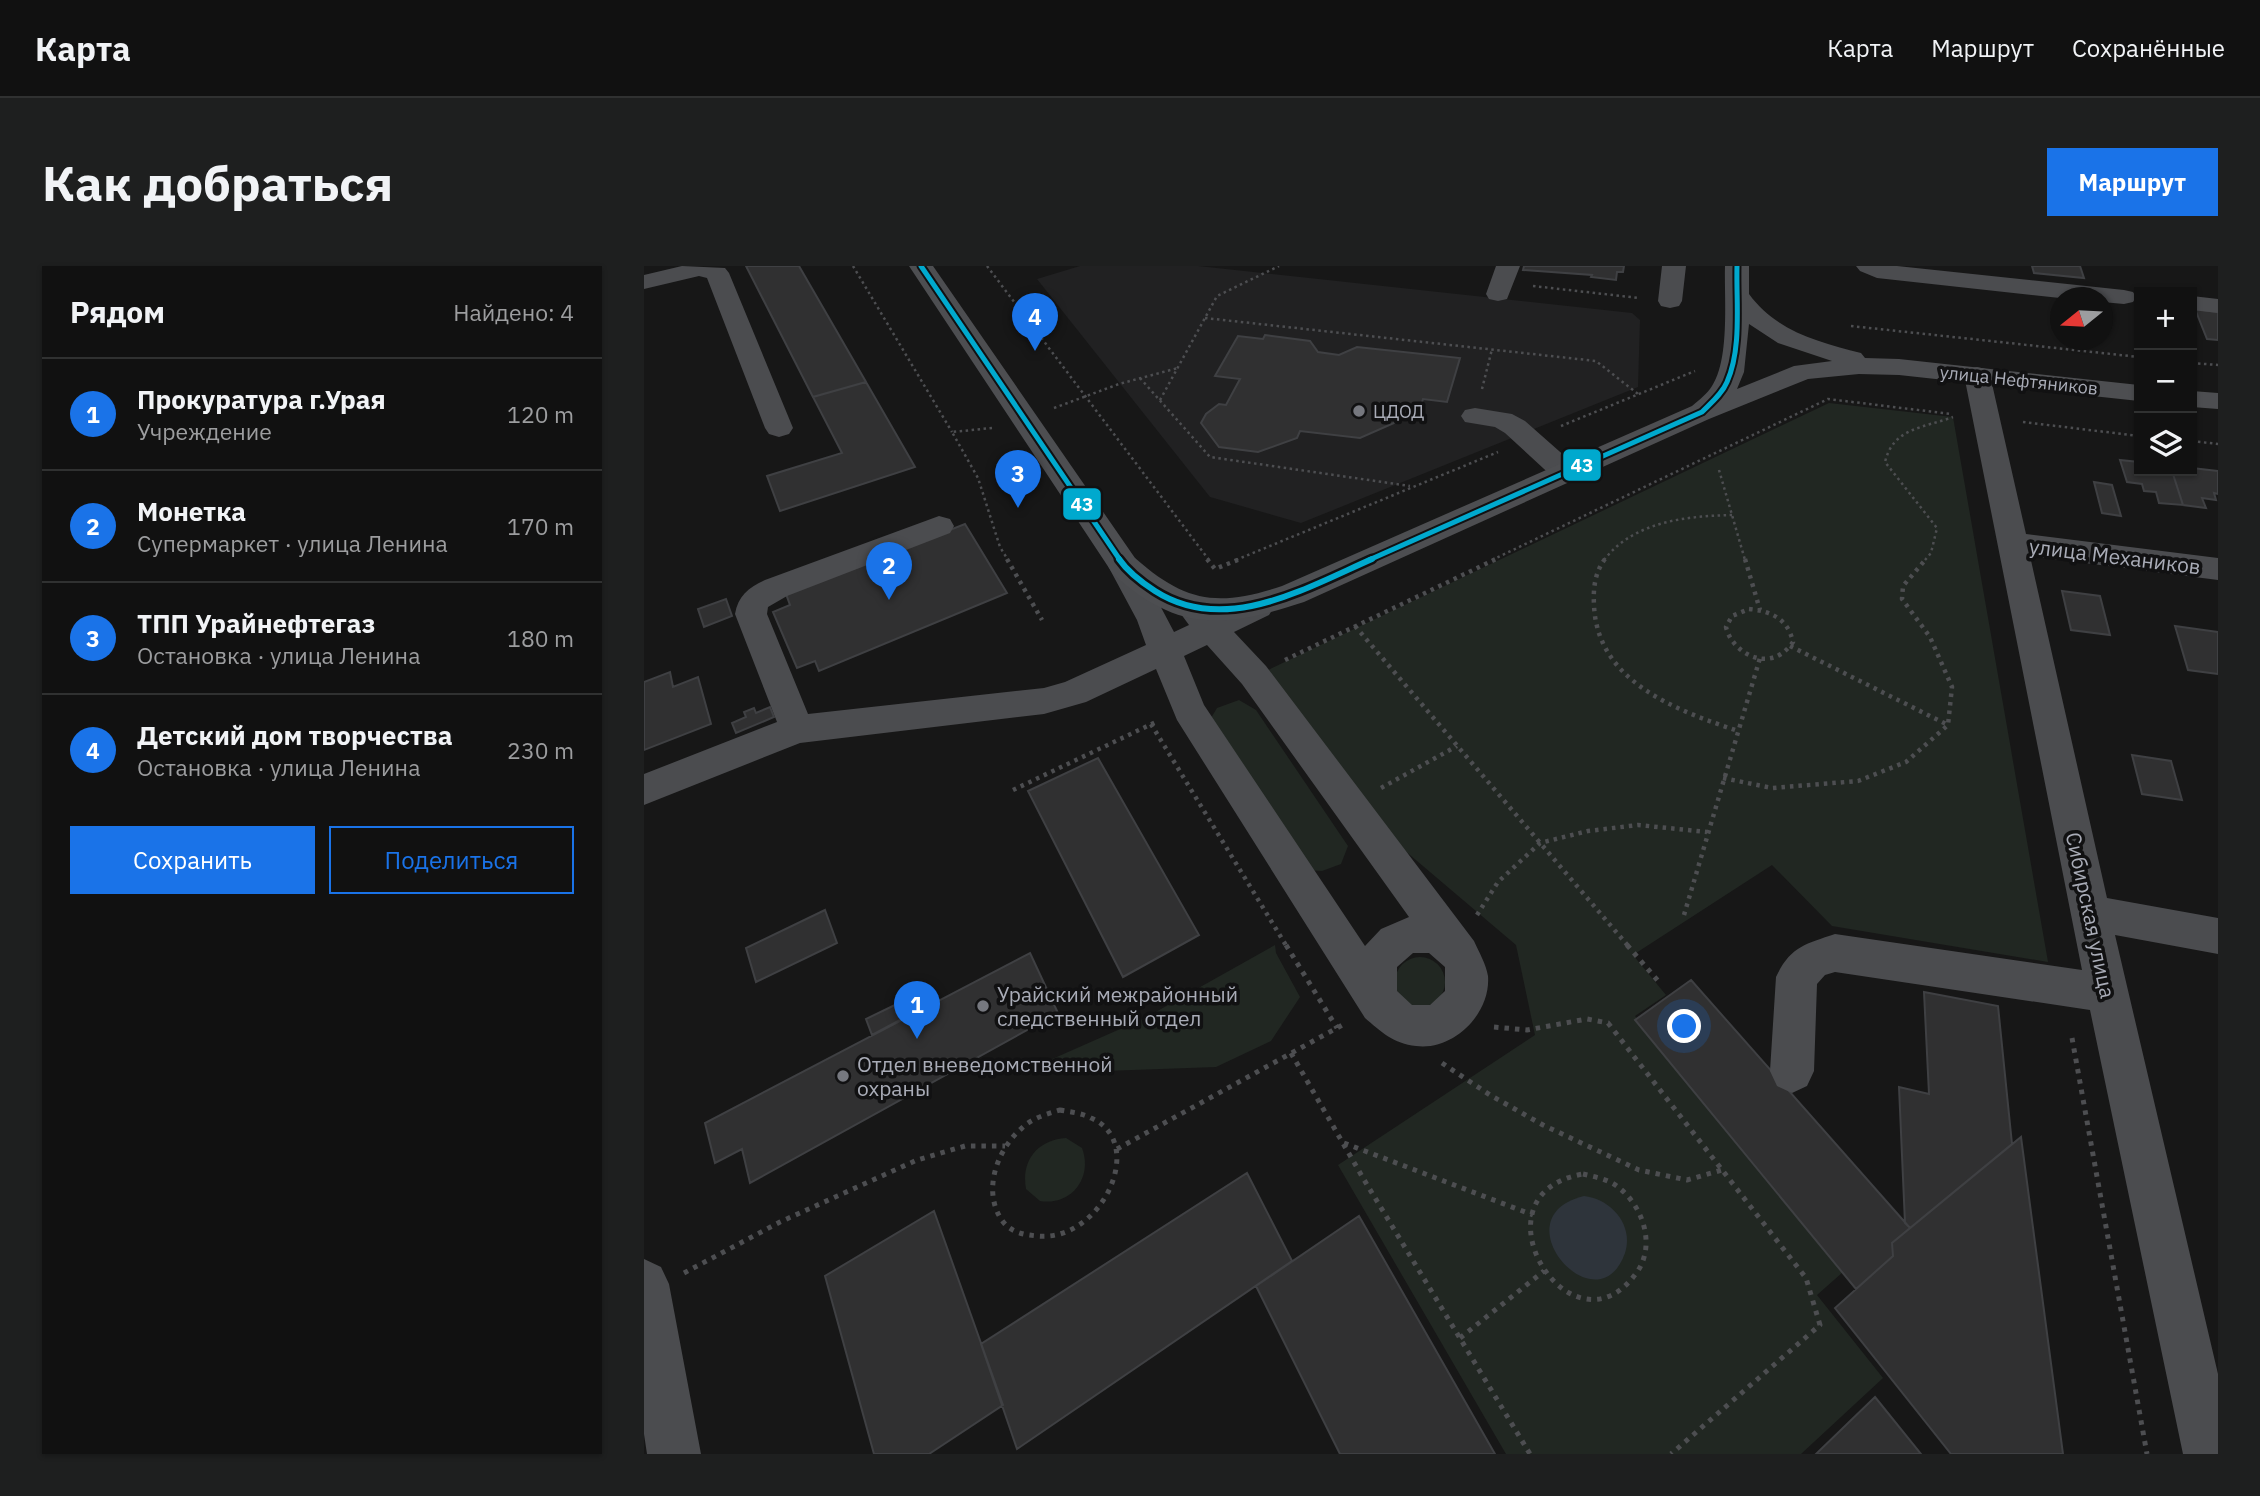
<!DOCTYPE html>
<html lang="ru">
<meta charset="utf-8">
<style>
body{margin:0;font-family:"IBM Plex Sans",sans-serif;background:#1e1f1f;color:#f1f3f6}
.controls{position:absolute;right:21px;top:21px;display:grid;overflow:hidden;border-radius:0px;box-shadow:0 2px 5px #0004}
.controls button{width:63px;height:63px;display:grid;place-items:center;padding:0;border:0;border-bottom:2px solid #303131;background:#111;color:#f1f3f6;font:35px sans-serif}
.compass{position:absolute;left:1406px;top:21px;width:63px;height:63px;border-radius:50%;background:#111;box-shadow:0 2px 5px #0004;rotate:252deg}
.you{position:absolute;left:1041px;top:761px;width:24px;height:24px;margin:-18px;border:5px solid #fff;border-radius:50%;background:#1a73e8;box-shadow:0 0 0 10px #1a73e833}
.badge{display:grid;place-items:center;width:46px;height:46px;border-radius:50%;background:#1a73e8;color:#fff;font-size:23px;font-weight:700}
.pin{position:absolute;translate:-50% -58px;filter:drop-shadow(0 2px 4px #0008)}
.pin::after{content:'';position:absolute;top:37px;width:24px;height:21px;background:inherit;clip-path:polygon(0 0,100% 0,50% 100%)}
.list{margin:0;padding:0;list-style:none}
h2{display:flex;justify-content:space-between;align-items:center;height:91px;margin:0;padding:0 28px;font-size:30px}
h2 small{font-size:23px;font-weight:400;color:#9c9d9f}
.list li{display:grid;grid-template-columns:46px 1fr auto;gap:21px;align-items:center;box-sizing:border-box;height:112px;padding:0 28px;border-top:2px solid #303131}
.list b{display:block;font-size:26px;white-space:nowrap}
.list p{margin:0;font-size:23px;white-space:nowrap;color:#9c9d9f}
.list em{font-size:23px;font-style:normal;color:#9c9d9f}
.actions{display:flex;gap:14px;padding:21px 28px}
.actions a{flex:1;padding:16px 0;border:2px solid #1a73e8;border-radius:0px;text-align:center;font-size:24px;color:#1a73e8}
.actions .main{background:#1a73e8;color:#fff}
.icon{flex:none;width:38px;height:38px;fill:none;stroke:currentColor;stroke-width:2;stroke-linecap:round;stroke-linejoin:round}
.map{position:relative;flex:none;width:1574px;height:1188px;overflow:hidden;border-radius:0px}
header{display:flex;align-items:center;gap:42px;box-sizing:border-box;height:98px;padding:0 35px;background:#111;border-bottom:2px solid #303131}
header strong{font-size:33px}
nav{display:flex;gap:38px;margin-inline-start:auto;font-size:24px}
.intro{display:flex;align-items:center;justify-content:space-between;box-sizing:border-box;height:168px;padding:0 42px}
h1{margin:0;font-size:49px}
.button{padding:18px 32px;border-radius:0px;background:#1a73e8;color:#fff;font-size:24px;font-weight:700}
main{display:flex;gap:42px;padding:0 42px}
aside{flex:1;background:#111;border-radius:0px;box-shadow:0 2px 5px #0004}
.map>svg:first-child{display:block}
.built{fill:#212122}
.green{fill:#212722}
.water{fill:#2e343b}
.building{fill:#303031;stroke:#3f4043;stroke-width:2}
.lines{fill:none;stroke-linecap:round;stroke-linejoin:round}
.path-far2{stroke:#4d4e51;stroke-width:2.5;stroke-dasharray:2.5 3.5;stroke-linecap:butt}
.path-far1{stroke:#4d4e51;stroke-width:4.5;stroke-dasharray:3.5 5;stroke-linecap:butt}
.path{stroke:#4d4e51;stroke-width:5;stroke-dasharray:4.5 6;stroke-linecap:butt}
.minor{fill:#4b4c4f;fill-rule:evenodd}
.major{fill:#4d4e51;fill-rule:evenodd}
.bus-1-far1-casing{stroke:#111112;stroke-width:9}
.bus-1-casing{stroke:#111112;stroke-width:11}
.bus-1-far1{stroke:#00a9ce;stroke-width:5}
.bus-1{stroke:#00a9ce;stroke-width:6}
.poi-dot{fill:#76787f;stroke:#111112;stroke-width:2.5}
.labels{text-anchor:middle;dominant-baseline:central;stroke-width:7;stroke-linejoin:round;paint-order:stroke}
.far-street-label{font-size:18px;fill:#a9acb7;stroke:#111112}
.far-poi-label{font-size:18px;fill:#a9acb7;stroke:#111112;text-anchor:start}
.street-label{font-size:21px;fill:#a9acb7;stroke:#111112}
.poi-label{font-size:21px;fill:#a9acb7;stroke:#111112;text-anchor:start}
.line-badge{stroke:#111112;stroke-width:2.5}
.badge-label{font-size:19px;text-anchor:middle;font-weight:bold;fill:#fff}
</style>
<header>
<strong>Карта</strong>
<nav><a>Карта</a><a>Маршрут</a><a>Сохранённые</a></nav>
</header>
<div class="intro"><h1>Как добраться</h1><a class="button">Маршрут</a></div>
<main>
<aside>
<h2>Рядом<small>Найдено: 4</small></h2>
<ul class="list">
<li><span class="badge">1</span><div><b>Прокуратура г.Урая</b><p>Учреждение</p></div><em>120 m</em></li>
<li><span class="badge">2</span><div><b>Монетка</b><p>Супермаркет · улица Ленина</p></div><em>170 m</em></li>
<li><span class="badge">3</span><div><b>ТПП Урайнефтегаз</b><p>Остановка · улица Ленина</p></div><em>180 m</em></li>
<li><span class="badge">4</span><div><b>Детский дом творчества</b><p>Остановка · улица Ленина</p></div><em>230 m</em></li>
</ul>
<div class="actions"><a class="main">Сохранить</a><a>Поделиться</a></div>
</aside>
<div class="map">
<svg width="1574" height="1188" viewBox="0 0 1574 1188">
<rect width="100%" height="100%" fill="#171717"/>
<path class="built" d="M436,0H554L988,47L996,54L994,121L657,257L566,231L393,13Z"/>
<path class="green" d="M1185,137L1309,151L1404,696L1188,660L1128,599L989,689L1022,729L991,750L1199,1006L1173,1029L1239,1112L1157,1188H862L694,899L891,769L872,679L753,578L622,405Z
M595,434L612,444L704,580L697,598L678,605L662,604L567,452L573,442Z
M631,679L632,687L656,731L627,775L572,801L460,805L433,803L383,808L406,794L501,752Z
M751 716a25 25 0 1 1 50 0a25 25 0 1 1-50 0Z
M422,872L438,882C449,911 428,940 396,935L382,923C377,895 393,874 422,872Z"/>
<path class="water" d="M940,930C967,933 990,959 981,987C954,1064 853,951 940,930Z"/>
<path class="building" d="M102,0H155L222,116L169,131Z
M880,0H980L979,6H973L972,14L947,11L948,9L879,4Z
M1388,0H1436L1440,12L1390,7Z
M1551,43L1574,46V74L1563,73Z
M621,69L666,75L674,86L695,89L713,81L816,92L803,136L779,133L775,146L716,172L656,165L653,172L614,186L575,181L557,157L562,148L575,138L582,139L596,113L571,110L594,70L619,73Z
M222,116L271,201L136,245L123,210L198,187L169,131Z
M1476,194L1495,196V205H1528L1539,239L1515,237L1512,226L1500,225L1498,218L1483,216Z
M1548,202L1574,205V228L1570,227L1572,234L1558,232L1562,242L1539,239L1528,205H1548Z
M1450,216L1468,219L1477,250L1458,247Z
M321,258L363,327L175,405L171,395L153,402L129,346L146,339L142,328Z
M1418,325L1456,330L1466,369L1427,364Z
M82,333L88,350L60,361L54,343Z
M1531,360L1574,366V408L1544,404Z
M26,406L29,421L54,411L67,458L0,484V416Z
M126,441L130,451L92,467L88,457L102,451L100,446L110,442L112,447Z
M1488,489L1527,495L1538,534L1498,528Z
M454,492L555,669L479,711L384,525Z
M181,644L193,677L112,716L102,682Z
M386,687L414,747L106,917L98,883L71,897L61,857Z
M1047,714L1266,962L1248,977L1249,990L1212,1023L991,754Z
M1280,726L1354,740L1368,878L1266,962L1261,957L1255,821L1285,828Z
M253,738L258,753L228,769L222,753Z
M1377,871L1419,1188H1307L1191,1042L1249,990L1248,977Z
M603,907L648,995L373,1183L337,1078Z
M290,945L359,1139L285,1188H230L181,1010Z
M715,950L851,1188H696L612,1020Z
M1231,1131L1277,1188H1172Z"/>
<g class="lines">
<path class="path-far2" d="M209,0L308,166
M343,0L565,294
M889,20L995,32
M561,52L952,95L994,128
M1207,60L1495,91
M1548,97L1574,99
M496,112L566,191L766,220
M838,123L848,83
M516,134L573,30L635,0
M410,142L475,118L534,102
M1379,156L1495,170
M917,160L1051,105
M348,162L308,166L334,212L356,281L364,294
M1548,175L1574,178
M1075,204L1101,294
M592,294L854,186
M848,294L1184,133L1307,148
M960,294C990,255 1043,250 1089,249
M1281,294L1287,287L1293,262L1241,196C1249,162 1279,162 1309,151"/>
<path class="path-far1" d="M363,293L398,354
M563,293L571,303L596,293
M961,293C951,306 949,322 950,339C953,416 1032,444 1094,465
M1101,293L1116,344
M1105,343C1127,345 1144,353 1149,376C1146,380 1142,385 1137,388C1115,402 1087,383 1082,361L1088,350Z
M711,360L985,681
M1146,380L1304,459
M641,394L852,293
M507,458L643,681
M1079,512L1128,522L1214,515L1262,496L1304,459L1308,421L1286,371L1258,333L1259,320L1282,293
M737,522L813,480
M369,524L514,455
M833,649L854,616L896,577L944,565L994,559L1063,566
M1040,649L1116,392"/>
<path class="path" d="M642,679L693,762
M983,679L1015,716
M850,761L883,764L943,753L964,757L1162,1012L1176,1059L1027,1188
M1428,772L1503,1188
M647,787L719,912L886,1188
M798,797L846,829L899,859L995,904L1043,914L1078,904
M416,844C426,846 438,847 447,852C504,876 458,976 394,970C381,969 369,967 360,957C337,928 352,884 378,862C388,852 403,848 416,844Z
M700,877L889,949
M473,883L702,757
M939,908C951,911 964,913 974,921C999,940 1012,979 993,1006C928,1099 822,928 939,908Z
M40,1007L136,956L273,894L321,880H361
M816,1072L900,1005"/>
<path class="minor" d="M38,0L81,2L85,7L149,162L145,168L135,171L125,168L121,162L63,12L55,10L0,23V9Z
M852,0H876L863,33L854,35L845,33L842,28Z
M1018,0H1042L1038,35L1035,40L1026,42L1017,40L1014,35Z
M1212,0H1253L1480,24L1489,26L1492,31L1489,36L1480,38L1458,36V32H1416L1233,12L1216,5Z
M1548,30L1574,33V47L1548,44Z
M1333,101L1342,103L1346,109L1382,268L1574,292V314L1386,290L1463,632L1574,652V688L1471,669L1574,1108V1188H1539L1446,744L1191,706L1181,709L1173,718L1170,805L1163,820L1148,827L1133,820L1126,805L1132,711C1146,681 1161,678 1191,668L1438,704L1320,109L1324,103Z
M831,142L868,148L881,155L932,200L936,207L932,214L922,216L912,214L861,167L851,161L821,156L817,150L821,144Z
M295,250L306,253L310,260L306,267L143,330L124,341L123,348L164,448L400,422L421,416L502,379L493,354L464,300L469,292L480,289L491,292L530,366L545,359L534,344L539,336C555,331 561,335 572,347L614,329L625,333L630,341L625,349L590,366L622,400L830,675C835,686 842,698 844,710C847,748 809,785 772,780C750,778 736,765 721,752L533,454L512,403L442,436L400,448L156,477L0,539V508L133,456L91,348C94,330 105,321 121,314ZM563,379L598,418L765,651L737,663L721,680L560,439L540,390ZM769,687H785L801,701V725L786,739H768L753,725V701Z
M0,993L17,1001L25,1018L57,1188H3L0,1168Z"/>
<path class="major" d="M265,0H289L491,292C542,337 574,341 638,320L1048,140C1055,134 1063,128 1068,120C1086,92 1080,32 1081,0H1105V28C1132,65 1174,76 1217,87L1221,92L1255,93L1495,119V135L1255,109L1215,108L1164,113L1065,153L660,336C581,362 534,367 469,308ZM1105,58L1134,77L1188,95L1150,100L1093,123L1100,106Z
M1548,125L1574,127V143L1548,141Z"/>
<defs>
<path id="bus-1-far1" d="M277,0L476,294
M725,294L1058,146C1067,137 1078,128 1083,116C1098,82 1092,37 1093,0"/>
<path id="bus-1" d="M475,293C484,306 497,316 511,325C581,370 662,322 728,293"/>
</defs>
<use href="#bus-1-far1" class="bus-1-far1-casing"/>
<use href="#bus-1" class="bus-1-casing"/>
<use href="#bus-1-far1" class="bus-1-far1"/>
<use href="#bus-1" class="bus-1"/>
</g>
<g class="poi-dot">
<circle cx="715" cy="145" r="7"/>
<circle cx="339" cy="740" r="7"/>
<circle cx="199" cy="810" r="7"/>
</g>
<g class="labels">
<g class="far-street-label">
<text transform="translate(1375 114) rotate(6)">улица Нефтяников</text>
</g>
<g class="far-poi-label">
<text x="729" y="145">ЦДОД</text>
</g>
<g class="street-label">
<text transform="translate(1471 290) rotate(7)">улица Механиков</text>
<text transform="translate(1447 649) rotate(78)">Сибирская улица</text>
</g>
<g class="poi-label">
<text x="353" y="728">Урайский межрайонный<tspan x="353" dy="24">следственный отдел</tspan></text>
<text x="213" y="798">Отдел вневедомственной<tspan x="213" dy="24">охраны</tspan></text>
</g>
</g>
<g class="line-badge">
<rect x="918" y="182" width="40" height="34" rx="7" fill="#00a9ce"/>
<rect x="418" y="221" width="40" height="34" rx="7" fill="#00a9ce"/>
</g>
<g class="badge-label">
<text x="938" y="206">43</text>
<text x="438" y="245">43</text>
</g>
</svg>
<div class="controls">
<button>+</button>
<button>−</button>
<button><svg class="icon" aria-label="layers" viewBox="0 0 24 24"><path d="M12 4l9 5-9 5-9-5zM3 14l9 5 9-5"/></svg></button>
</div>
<svg class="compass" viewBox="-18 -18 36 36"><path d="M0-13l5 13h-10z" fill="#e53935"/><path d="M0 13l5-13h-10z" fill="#9c9d9f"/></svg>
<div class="you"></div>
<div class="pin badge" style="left:273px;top:773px">1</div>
<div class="pin badge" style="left:245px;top:334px">2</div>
<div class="pin badge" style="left:374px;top:242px">3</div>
<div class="pin badge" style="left:391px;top:85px">4</div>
</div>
</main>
